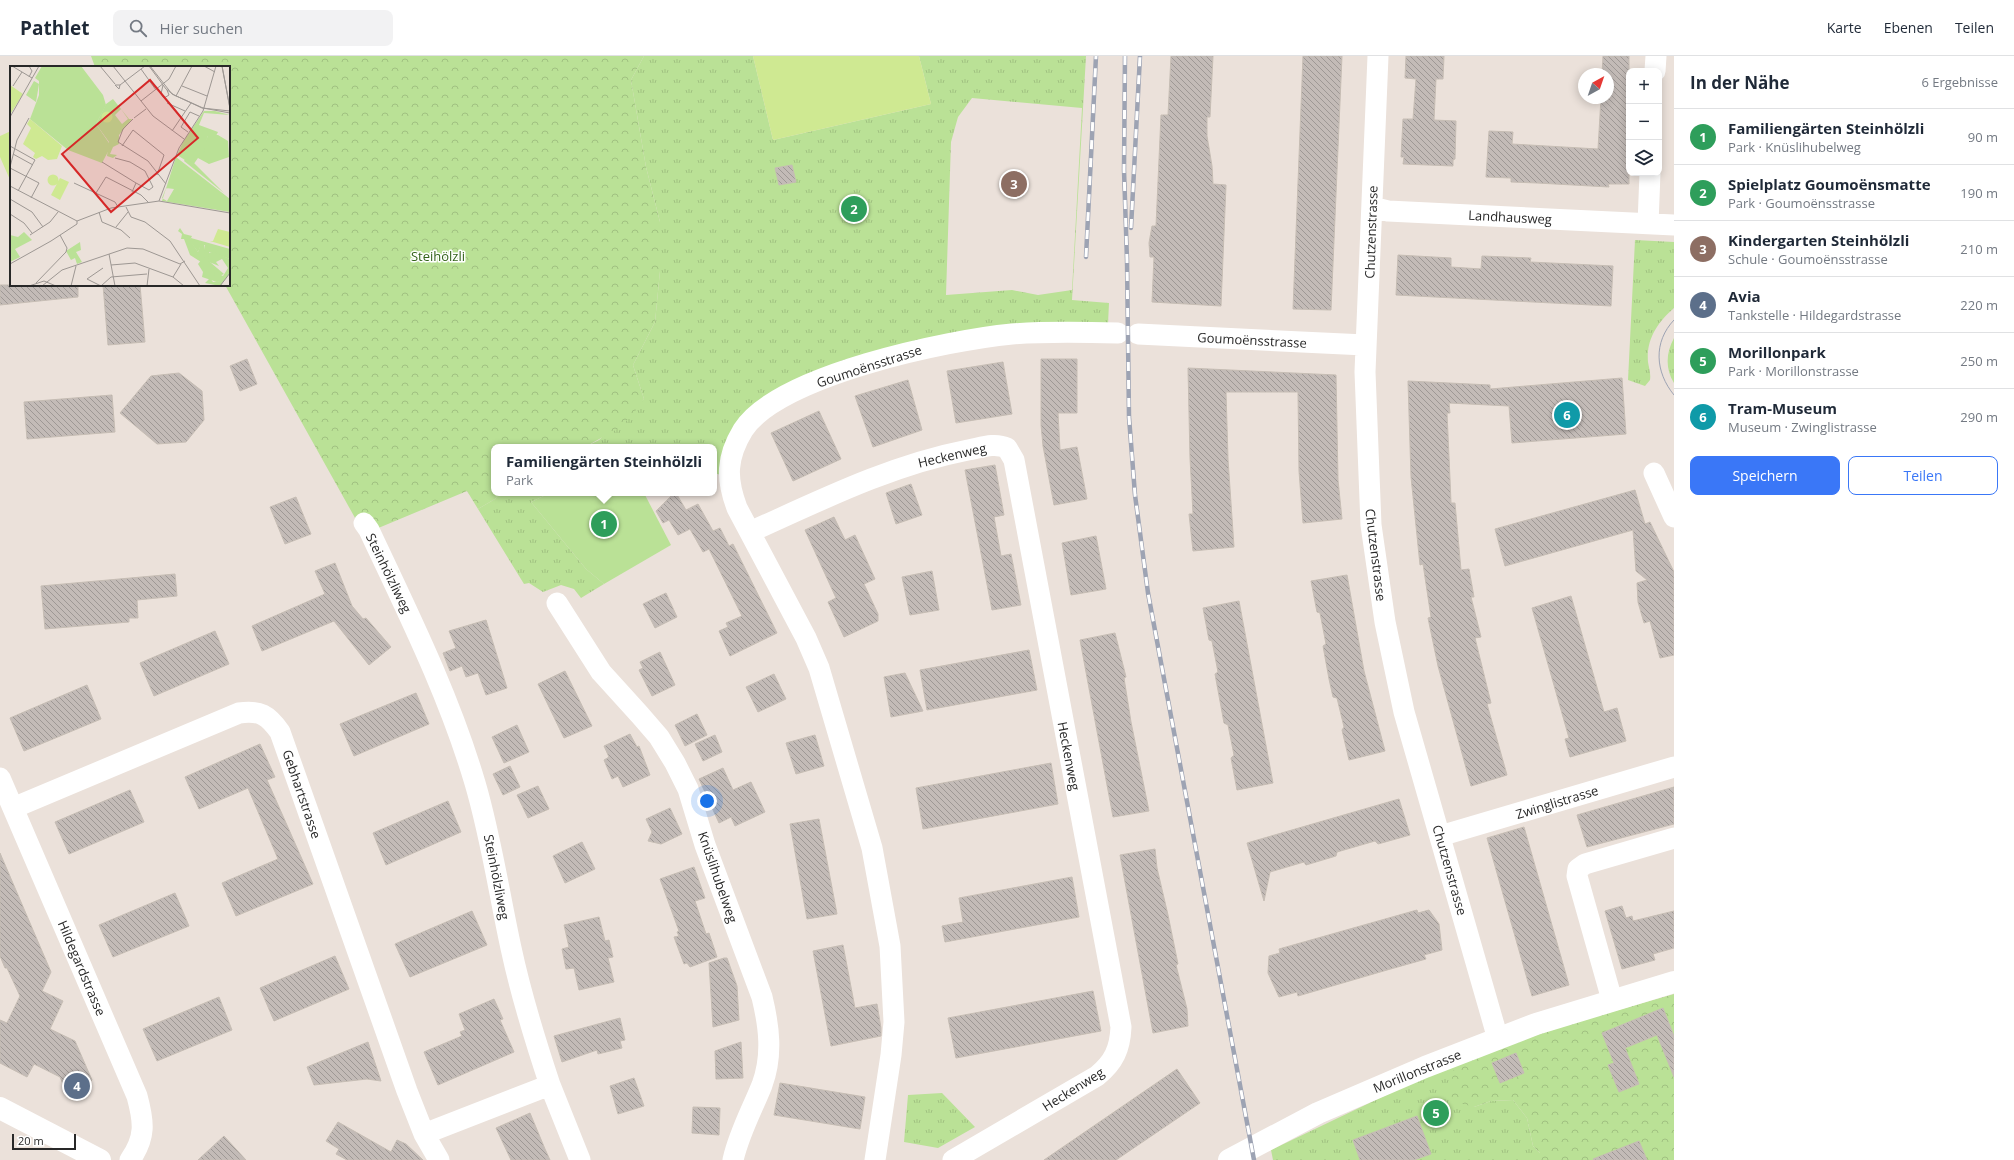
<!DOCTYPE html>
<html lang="de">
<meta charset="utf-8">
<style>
body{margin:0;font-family:"Open Sans",sans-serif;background:#f2f2f3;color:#1f2937}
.controls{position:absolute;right:12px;top:12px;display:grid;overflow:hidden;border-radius:8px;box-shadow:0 2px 10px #0003}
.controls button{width:36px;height:36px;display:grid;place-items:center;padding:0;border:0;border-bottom:1px solid #e0e1e3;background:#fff;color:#1f2937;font:20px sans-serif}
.compass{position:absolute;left:1578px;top:12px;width:36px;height:36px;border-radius:50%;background:#fff;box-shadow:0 2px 10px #0003;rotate:40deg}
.scale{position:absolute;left:12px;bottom:10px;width:64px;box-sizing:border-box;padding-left:4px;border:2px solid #282828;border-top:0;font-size:11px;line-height:14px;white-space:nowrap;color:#282828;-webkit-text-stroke:3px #fff;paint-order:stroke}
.you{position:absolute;left:707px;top:745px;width:14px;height:14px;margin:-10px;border:3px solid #fff;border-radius:50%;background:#1a73e8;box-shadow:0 0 0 6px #1a73e833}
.badge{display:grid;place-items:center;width:26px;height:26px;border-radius:50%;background:#3a77f7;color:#fff;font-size:13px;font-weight:700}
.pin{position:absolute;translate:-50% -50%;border:2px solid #fff;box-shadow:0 1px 4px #0006}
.popup{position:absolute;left:491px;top:388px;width:226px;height:52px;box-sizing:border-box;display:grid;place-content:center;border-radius:8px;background:#fff;filter:drop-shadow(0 1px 3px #0005);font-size:13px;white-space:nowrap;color:#747a83}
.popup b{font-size:15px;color:#1f2937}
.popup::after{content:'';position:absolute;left:50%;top:100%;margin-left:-8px;border:8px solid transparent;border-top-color:#fff}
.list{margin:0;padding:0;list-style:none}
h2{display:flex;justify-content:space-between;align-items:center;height:52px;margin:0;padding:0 16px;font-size:17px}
h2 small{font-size:13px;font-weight:400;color:#747a83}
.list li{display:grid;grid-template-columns:26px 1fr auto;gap:12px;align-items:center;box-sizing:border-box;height:56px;padding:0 16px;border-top:1px solid #e0e1e3}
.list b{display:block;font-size:15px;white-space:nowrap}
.list p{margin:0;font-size:13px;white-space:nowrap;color:#747a83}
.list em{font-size:13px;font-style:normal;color:#747a83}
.actions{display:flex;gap:8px;padding:12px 16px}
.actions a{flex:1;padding:9px 0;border:1px solid #3a77f7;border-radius:8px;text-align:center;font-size:14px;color:#3a77f7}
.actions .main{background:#3a77f7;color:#fff}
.icon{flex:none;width:22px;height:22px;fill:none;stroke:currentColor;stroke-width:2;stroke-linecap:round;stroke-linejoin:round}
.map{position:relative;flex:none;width:1674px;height:1104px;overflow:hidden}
header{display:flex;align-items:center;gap:24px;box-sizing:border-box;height:56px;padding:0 20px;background:#fff;border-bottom:1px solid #e0e1e3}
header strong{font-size:19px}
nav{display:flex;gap:22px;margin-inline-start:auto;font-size:14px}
.search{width:280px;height:36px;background:#f2f2f3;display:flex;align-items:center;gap:10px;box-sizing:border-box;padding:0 14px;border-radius:8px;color:#747a83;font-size:15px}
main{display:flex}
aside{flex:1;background:#fff}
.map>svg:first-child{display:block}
.grass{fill:url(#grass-tufts);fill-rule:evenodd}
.forest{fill:url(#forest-crowns)}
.garden{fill:#bae196}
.pitch{fill:#cfe992}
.building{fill:url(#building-back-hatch);stroke:#c6bdb4}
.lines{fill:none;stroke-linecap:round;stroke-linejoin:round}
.minor{stroke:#fff;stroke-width:21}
.tertiary{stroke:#fff;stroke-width:22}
.tram{stroke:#9da3b3;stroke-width:1}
.rail-casing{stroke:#9da3b3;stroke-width:4.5}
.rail{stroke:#fff;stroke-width:3;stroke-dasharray:9;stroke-linecap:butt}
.labels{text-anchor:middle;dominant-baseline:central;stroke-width:3;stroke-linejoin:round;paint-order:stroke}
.street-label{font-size:13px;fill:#282828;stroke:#fff}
.park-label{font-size:13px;fill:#33631a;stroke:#fff}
.inset-road{fill:none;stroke:#9d9793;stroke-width:1}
.view{fill:#d62828;fill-opacity:0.15;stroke:#d62828;stroke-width:2}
.inset-edge{fill:none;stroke:#282828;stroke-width:2}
</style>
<header>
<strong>Pathlet</strong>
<div class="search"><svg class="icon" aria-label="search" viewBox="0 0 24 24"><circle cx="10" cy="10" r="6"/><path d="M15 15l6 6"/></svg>Hier suchen</div>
<nav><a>Karte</a><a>Ebenen</a><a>Teilen</a></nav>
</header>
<main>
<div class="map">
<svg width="1674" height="1104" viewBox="0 0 1674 1104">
<defs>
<pattern id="grass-tufts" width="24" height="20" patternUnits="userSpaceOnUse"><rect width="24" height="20" fill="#bae196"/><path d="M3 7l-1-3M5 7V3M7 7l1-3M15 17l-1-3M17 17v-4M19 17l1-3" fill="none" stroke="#a0c181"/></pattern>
<pattern id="forest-crowns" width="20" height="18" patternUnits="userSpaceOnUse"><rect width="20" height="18" fill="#bae196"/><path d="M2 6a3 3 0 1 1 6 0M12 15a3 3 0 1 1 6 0" fill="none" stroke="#a0c181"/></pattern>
<pattern id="building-back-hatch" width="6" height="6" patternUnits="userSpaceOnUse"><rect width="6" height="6" fill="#c3bbb7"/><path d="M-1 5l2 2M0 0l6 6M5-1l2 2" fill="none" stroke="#9e9895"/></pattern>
</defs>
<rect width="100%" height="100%" fill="#ebe1da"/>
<path class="grass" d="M644,0H753L773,84L931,48L919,0H1086L1072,244L1109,247L1108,268L1020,269L764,351L721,419L714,417V391H585L599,384L644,343L633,309L655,266L660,215V166L646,111L631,24ZM972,42L1082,52L1072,234L1038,239L1012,234L946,239L951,86L958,61Z
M1635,184L1674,186V252C1658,266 1646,283 1648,306C1649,312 1651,318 1650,324L1645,330L1628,324Z
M1674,282V327C1665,312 1666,297 1674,282Z
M500,437H550L531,446L586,513L604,528L581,542L574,533L561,529L543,536L529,527L524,528L478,453L495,443Z
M1456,1008L1474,1051L1491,1045L1513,1044L1527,1062L1533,1090L1540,1097V1104H1273L1271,1094L1428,1019Z
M942,1037L975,1071L938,1092L904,1086L908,1039Z"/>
<path class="forest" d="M91,0H644L631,24L646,111L660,166V215L655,266L633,309L644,343L633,358L619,372L585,391H494V437H500L495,443L478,453L467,435L364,478L225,229H229V11H95Z
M1674,938V1104H1540V1097L1533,1090L1527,1062L1513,1044L1491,1045L1474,1051L1452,1045L1450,1029L1456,1008L1559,971Z"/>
<path class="garden" d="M550,437H644L671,489L604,528L586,513L531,446Z"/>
<path class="pitch" d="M753,0H919L931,48L773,84Z
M11,75V126L0,101V80Z"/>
<path class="building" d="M1171,0H1213L1210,61H1207V80L1212,110L1213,128L1226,129L1221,250L1152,246L1154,201H1150L1149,187L1152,170H1156L1161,59H1168Z
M1303,0H1342L1331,254L1293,253Z
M1406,0H1444L1443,23H1436L1434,64L1456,65L1455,103L1453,104V110L1403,108L1404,101H1401L1403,63H1413L1416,23L1405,22Z
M1603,0H1629V128H1608L1609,131L1537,127L1511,126V122L1486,121L1489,75L1513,76L1512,88L1598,93L1601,42H1608V18H1602Z
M792,109L796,126L779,129L775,112Z
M1398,199L1451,202V211L1481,213L1482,200L1531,202L1530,206L1613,210L1611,250L1396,239Z
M0,229H78V241L0,249Z
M103,229H140L145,286L108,289Z
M247,303L257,328L240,335L230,310Z
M1041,303H1077V357H1058L1060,394L1077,391L1087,443L1054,449L1043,390L1041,369Z
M1003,306L1012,358L956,367L947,315Z
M1188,312L1336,319L1338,424L1342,463L1303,467L1299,415L1298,336H1226L1228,403L1234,491L1193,495L1189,458H1193L1190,402Z
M179,317L202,335L204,364L186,386L157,388L120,357L151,320Z
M1622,322L1626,378L1512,387L1509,350L1449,347L1450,357H1447L1450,423L1451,447H1455L1461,514L1469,513L1474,541H1471L1481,581L1475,582L1491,647L1487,648L1507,719L1471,730L1438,610L1428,562L1431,561L1423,508L1420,509L1411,421L1408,325L1490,329V333Z
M908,324L922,374L873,391L855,340Z
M112,339L115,376L27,383L24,346Z
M819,355L841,403L793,425L771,377Z
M995,409L1004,459L994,461L1001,500L1011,498L1021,549L992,554L965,414Z
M911,428L922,459L896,468L886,437Z
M1635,434L1645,468L1650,466L1674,516V599L1660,602L1650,565L1644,567L1638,546L1637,527L1647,524L1636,515L1633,474L1505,510L1495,473Z
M674,437H676L686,454L698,448L713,475L720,472L729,490L733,488L777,577L730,600L719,575L728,571L726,567L742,560L709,493L703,496L690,473L678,479L669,464L663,467L656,455Z
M296,441L311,478L285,488L270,451Z
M834,461L845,484L855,479L875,523L864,528L878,558V565L844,581L828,546L836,542L805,474Z
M1096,480L1106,533L1071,539L1062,487Z
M335,507L352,550L363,563L366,562L391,591L369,609L334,565L262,595L252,570L325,538L315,515Z
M932,515L939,554L910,559L902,521Z
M175,518L177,540L137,544L138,562H129V566L45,573L41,530Z
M1347,519L1364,615L1385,695L1349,704L1342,674L1344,671L1337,642L1333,641L1329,623L1323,590L1326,588L1320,557L1317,556L1311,525Z
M666,537L677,561L655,572L643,548Z
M1571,540L1604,656L1617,652L1626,685L1570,701L1565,683L1569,682L1532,552Z
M1239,545L1273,727L1237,734L1231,702L1234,699L1228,669L1224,667L1215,618L1218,616L1212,585L1209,584L1203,552Z
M486,564L507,632L486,639L478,617L466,621L462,610L450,615L443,597L456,592L449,575Z
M215,575L229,608L154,640L140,607Z
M1115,577L1126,621L1124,622L1131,666L1149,755L1113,761L1080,584Z
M1029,594L1037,634L927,654L920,614Z
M660,596L675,629L652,640L639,614L643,612L640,606Z
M565,615L592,670L564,682L538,628Z
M905,617L923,655L891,661L884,621Z
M774,618L786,643L758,656L746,631Z
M87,629L101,663L24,695L10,662Z
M416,637L429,668L354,700L340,668Z
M697,658L707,679L685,690L675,669Z
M517,669L529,696L504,707L492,681Z
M630,678L637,691L639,690L650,719L623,731L618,720L612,723L604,704L609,701L604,690Z
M715,679L722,696L703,705L695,688Z
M815,679L824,710L796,718L786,687Z
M260,688L275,721L267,724L313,828L236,860L222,827L278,803L248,732L199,753L185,721Z
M1051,707L1058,748L923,773L916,732Z
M510,710L520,731L503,739L493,718Z
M723,712L733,734L751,726L765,756L735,770L731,761L719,767L699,723Z
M538,730L549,753L528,762L517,739Z
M1674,731V768L1587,791L1577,759Z
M130,734L144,766L69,798L55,766Z
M1399,743L1410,779L1378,788L1375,785L1337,796L1336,800L1306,809L1304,806L1270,816L1264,845L1247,787Z
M448,745L461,776L386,809L373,777Z
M670,752L682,778L661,788L648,785L652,776L646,763Z
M819,763L837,858L807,863L790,768Z
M1524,771L1569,929L1532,940L1487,782Z
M582,786L595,813L565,827L553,800Z
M1155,793L1157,812L1168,859L1178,908L1176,909L1187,953L1188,970L1153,977L1120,799Z
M0,797L51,916L42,935L63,945L50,973L75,985L92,1024L81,1035L68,1040L60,1021L34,1008L27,1021L0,1007V964L7,967L20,940L7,912H5L0,900Z
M694,811L705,842L695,845L706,878L709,877L717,901L690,911L687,907L684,908L674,881L679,880L677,876L679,875L660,823Z
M1072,821L1079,861L945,886L942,870L963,866L959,842Z
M175,837L189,870L113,901L99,869Z
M1622,850L1626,862L1632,860L1633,865L1674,855V892L1653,898L1655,904L1622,913L1605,855Z
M1417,854L1418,857L1429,854L1439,868L1442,894L1424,899L1426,903L1387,914L1298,940L1297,936L1279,941L1268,917L1269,900L1280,897L1279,893Z
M472,855L487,889L410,921L395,888Z
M599,861L605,885L609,884L613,901L608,902L614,926L579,934L574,912L566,913L562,893L569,891L564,869Z
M843,889L855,952L877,948L881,972V980L831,990L813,895Z
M335,900L349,933L274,965L260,932Z
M724,902H727L737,930L739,964L713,971L709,907Z
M1093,935L1101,975L956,1002L948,962Z
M219,941L232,974L157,1005L143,973Z
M494,943L503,963L500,964L514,996L438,1029L424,996L462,980L460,976L465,974L459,958Z
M1663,952L1674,980V1021L1657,979L1625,992L1639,1028L1619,1036L1608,1009L1614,1007L1602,977Z
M620,962L625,984L620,985L622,992L598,998L597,994L562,1006L554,980Z
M368,986L381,1025L367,1023L314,1029L307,1011Z
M741,986L743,1022L716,1023L715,995Z
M1516,997L1524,1017L1500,1027L1492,1007Z
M1177,1013L1200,1047L1116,1104H1044Z
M634,1022L644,1050L618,1058L610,1030Z
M780,1027L865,1041L860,1073L774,1059Z
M693,1051L720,1052L719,1079L692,1077Z
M530,1057L545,1093L550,1104H511L496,1072Z
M1417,1060L1431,1098L1414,1104H1360L1353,1084Z
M338,1066L391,1096L397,1084L406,1088L423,1104H347L336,1098L339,1093L326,1085Z
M224,1080L246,1104H198Z
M1639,1085L1647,1104H1594L1593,1103Z"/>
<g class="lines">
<path class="minor" d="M1378,0L1365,316L1371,469L1385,566L1404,656L1498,983
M1655,15L1656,0
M1372,151L1388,155L1674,169
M1648,168L1650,117
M1138,278L1365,289
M1654,417L1674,461
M364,467L369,474C408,557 449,639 475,727C491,781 499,837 511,892C521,939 535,984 550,1029L424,1078
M750,476C821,444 891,409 968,394C980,392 994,386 1007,392L1014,404L1121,971C1120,993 1114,1006 1097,1020L953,1104
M557,547L601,616L640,659L659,681L675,707L688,733L705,789L762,941C769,970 773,999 762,1029C752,1054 739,1077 733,1104
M0,722L137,1040C144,1066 146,1081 130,1104
M13,752L239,657C260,654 268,659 280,676L407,1035L424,1078L439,1104
M1440,780L1674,711
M1612,944L1577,820L1578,813L1585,808L1674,782
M550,1029L580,1104
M875,1104L891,999L894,966L890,890L872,792L819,612L806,582L737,452C726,423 726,402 743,374C778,319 949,284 1012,278C1048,275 1083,276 1118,277"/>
<path class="tertiary" d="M0,1052L100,1104
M1229,1104L1318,1057L1425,1011L1536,968L1674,926"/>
<path class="tram" d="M1674,264C1653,286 1655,316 1674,339"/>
<defs>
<path id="rail" d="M1125,0L1124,114L1127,204L1129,361L1135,439L1148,537L1254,1104
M1131,172L1140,0
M1086,201L1096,0"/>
</defs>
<use href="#rail" class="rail-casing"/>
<use href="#rail" class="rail"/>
</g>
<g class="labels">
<g class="street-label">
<text transform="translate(1510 161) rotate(3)">Landhausweg</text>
<text transform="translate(1371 176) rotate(-88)">Chutzenstrasse</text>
<text transform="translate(1252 284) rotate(3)">Goumoënsstrasse</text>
<text transform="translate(869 310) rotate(-18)">Goumoënsstrasse</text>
<text transform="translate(952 399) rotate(-13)">Heckenweg</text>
<text transform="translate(1376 499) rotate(83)">Chutzenstrasse</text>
<text transform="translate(389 517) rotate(64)">Steinhölzliweg</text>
<text transform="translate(1069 700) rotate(79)">Heckenweg</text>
<text transform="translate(302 738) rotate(71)">Gebhartstrasse</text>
<text transform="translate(1557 746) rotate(-17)">Zwinglistrasse</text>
<text transform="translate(1450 814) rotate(74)">Chutzenstrasse</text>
<text transform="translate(497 821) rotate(79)">Steinhölzliweg</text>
<text transform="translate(718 821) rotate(71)">Knüslihubelweg</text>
<text transform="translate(82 912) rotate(67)">Hildegardstrasse</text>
<text transform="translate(1417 1015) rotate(-22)">Morillonstrasse</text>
<text transform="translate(1073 1033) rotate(-32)">Heckenweg</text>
</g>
<g class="park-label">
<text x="438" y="200">Steihölzli</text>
</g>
</g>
<g transform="translate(10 10)">
<rect width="220" height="220" fill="#ebe1da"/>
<path d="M24,15L29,18L26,36L16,29ZM103,33L119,53H122L109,69V78L103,81L100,88L107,89L103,92L97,90L99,76L86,58L96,38ZM111,43L118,53L112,58L105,49ZM202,69H208L218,75L219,91L199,98L188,92L183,99L167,89L173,76H179L190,85L198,70ZM166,91L220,133V146L152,135ZM156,122L164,123L157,135L152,132ZM14,166L22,174L5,183L10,191L0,196V169L8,171ZM181,172L220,183V193L199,186L200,196L214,208L209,210L210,215L207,216L192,211L193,206L188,198L192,193L195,179H191L188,186L179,174ZM70,176L71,184L66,186L72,196L67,198L65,192L61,194L56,185Z" fill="#bae196" fill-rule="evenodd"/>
<path d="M32,0H71L93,29L96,39L86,58L101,80L92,97L58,84L20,53L29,29V15L25,12ZM194,45H205L220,49L194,47L189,59L208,66L206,70H198L196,75L199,80H195L194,86L191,87L181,78L173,76ZM175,93L184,97L214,127L174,95ZM170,162L174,168L182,170L180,174L188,186L191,177L194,176L195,192L191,196L180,189L174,173H171L172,168L168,165ZM203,186L220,193V207L210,220L195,217L200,212L203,216L210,215L204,210L205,206L213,210L218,202L212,193L206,196L209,200L199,196L198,187Z" fill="#bae196"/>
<path d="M0,19L13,28L1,47L0,46ZM91.5 51a5.5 5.5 0 1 1 11 0a5.5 5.5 0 1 1-11 0ZM20,53L52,80L47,93L38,94L32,90L26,93L23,91L25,87L13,78L21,62L17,58ZM37.5 114a5.5 5.5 0 1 1 11 0a5.5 5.5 0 1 1-11 0ZM50,112L59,116L50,134L41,129ZM208,163L220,166V181L200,175H203Z" fill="#cfe992"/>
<path class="inset-road" d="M2,0L22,12M90,0L105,18M103,0L143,50L174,73M139,0L156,23L164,29L193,42L220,47M140,0L162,28L192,42L220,45M194,0L205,6M212,0L220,42M212,0L220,43M131,3L146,24M19,11L22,5L19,0M110,19H105L109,23L110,19L135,0M153,19L151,28L154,32L159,29L157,24M3,20L12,6M172,20L197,30M166,30L182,0M131,35L159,13L166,0M157,37L175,45M0,51L29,0M124,52L136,43M123,53L113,63L108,76L138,95L156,118M162,65L181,37M178,66L171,61L180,46L189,50M0,80L25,94L8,125M112,80L123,64L154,89L147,109M3,88L23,99M105,92L120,96L135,105L143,121L139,124L126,117M92,96L126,117L122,126M0,101L7,74L19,52M0,102L29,117L21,132M64,117L105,136L108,141M0,120L67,155M86,127L96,111L131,129L139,137M0,133L22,146L33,161M149,135L169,82L193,45L206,0M116,141L121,151L135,156L160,175L190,220M89,146L92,156L111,164L120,172M0,148L14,157L22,167M106,161L118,146M20,169L40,156L48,146M99,188L105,220M0,198L41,175L67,158V155L101,142L149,135L220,147M101,199L125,197L163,211L174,220M93,202L77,213L91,220L101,211L137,208M163,211L171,198M26,217L56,186L57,182L50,169M19,220L34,215L46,220M32,220L52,204L117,182L133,183L170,198L175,195M61,220L66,200M137,220L139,203M210,220L220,207"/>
<path class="view" d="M140,14L188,72L101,146L52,88Z"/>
<rect width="220" height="220" class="inset-edge"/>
</g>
</svg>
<div class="controls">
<button>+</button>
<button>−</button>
<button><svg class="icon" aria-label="layers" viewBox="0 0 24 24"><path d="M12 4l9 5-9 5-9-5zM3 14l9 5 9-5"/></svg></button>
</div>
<svg class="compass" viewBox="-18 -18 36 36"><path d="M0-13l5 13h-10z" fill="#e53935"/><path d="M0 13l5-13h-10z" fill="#747a83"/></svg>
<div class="scale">20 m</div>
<div class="you"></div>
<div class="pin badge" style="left:604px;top:468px;background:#2e9e5b">1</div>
<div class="popup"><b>Familiengärten Steinhölzli</b>Park</div>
<div class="pin badge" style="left:854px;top:153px;background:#2e9e5b">2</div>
<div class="pin badge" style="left:1014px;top:128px;background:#8d6e63">3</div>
<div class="pin badge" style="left:77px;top:1030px;background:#5c6f8a">4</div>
<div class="pin badge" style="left:1436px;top:1057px;background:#2e9e5b">5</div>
<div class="pin badge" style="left:1567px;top:359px;background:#0f9aa8">6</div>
</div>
<aside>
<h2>In der Nähe<small>6 Ergebnisse</small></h2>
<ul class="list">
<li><span class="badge" style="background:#2e9e5b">1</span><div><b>Familiengärten Steinhölzli</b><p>Park · Knüslihubelweg</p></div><em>90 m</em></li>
<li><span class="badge" style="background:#2e9e5b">2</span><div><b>Spielplatz Goumoënsmatte</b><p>Park · Goumoënsstrasse</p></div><em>190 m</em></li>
<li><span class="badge" style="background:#8d6e63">3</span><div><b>Kindergarten Steinhölzli</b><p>Schule · Goumoënsstrasse</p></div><em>210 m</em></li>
<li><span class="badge" style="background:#5c6f8a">4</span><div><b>Avia</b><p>Tankstelle · Hildegardstrasse</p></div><em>220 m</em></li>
<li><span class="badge" style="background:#2e9e5b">5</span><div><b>Morillonpark</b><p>Park · Morillonstrasse</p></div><em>250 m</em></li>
<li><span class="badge" style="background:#0f9aa8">6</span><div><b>Tram-Museum</b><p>Museum · Zwinglistrasse</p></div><em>290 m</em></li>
</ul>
<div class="actions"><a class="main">Speichern</a><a>Teilen</a></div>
</aside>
</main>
